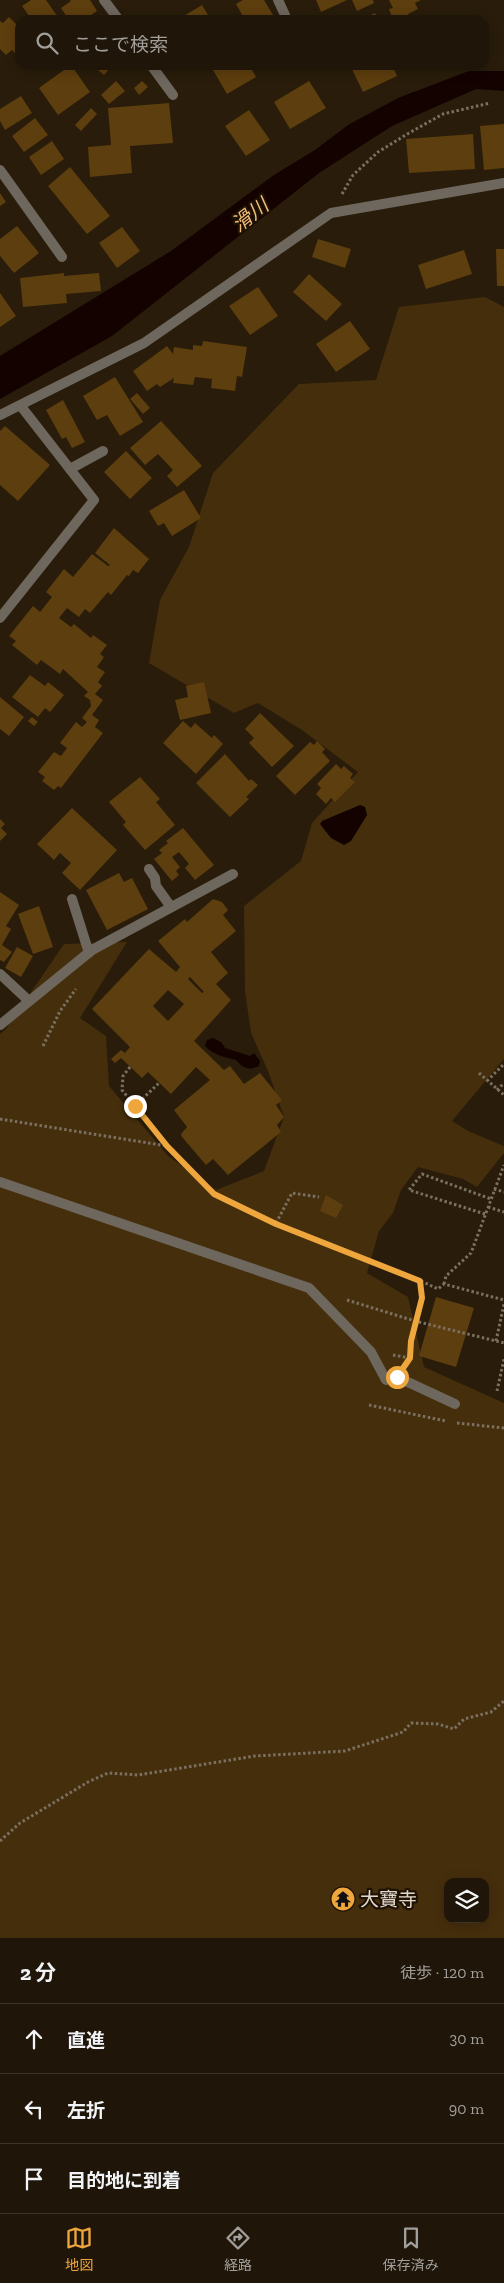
<!DOCTYPE html>
<html lang="ja">
<meta charset="utf-8">
<style>
body{margin:0;font-family:"Zilla Slab","Noto Sans JP",serif;background:#271e12;color:#f1f3f6}
.controls{position:absolute;right:15px;bottom:15px;display:grid;overflow:hidden;border-radius:10px;box-shadow:0 2px 12px #0003}
.controls button{width:45px;height:45px;display:grid;place-items:center;padding:0;border:0;border-bottom:1px solid #3c3429;background:#1f1508;color:#f1f3f6;font:25px sans-serif}
.stop{position:absolute;width:15px;height:15px;margin:-11px;border:4px solid #efa73d;border-radius:50%;background:#fff}
.stop.end{background:#efa73d;border-color:#fff;box-shadow:0 1px 5px #0008}
.list{margin:0;padding:0;list-style:none}
h2{display:flex;justify-content:space-between;align-items:center;height:65px;margin:0;padding:0 20px;font-size:21px}
h2 small{font-size:16px;font-weight:400;color:#a19f9c}
.list li{display:grid;grid-template-columns:32px 1fr auto;gap:15px;align-items:center;box-sizing:border-box;height:70px;padding:0 20px;border-top:1px solid #3c3429}
.list b{display:block;font-size:19px;white-space:nowrap}
.list em{font-size:16px;font-style:normal;color:#a19f9c}
.icon{flex:none;width:28px;height:28px;fill:none;stroke:currentColor;stroke-width:2;stroke-linecap:round;stroke-linejoin:round}
.map{position:relative;flex:none;width:504px;height:1938px;overflow:hidden}
.search{position:absolute;background:#1f1508;box-shadow:0 2px 12px #0003;left:15px;right:15px;top:15px;height:55px;display:flex;align-items:center;gap:12px;box-sizing:border-box;padding:0 18px;border-radius:15px;color:#a19f9c;font-size:19px}
.sheet{height:275px;background:#1f1508}
nav{display:flex;justify-content:space-around;align-items:center;box-sizing:border-box;height:70px;border-top:1px solid #3c3429;background:#1f1508;font-size:14px;color:#a19f9c}
nav a{display:grid;justify-items:center;gap:2px}
nav .on{color:#efa73d}
.map>svg:first-child{display:block}
.green{fill:#452e0c;fill-rule:evenodd}
.water{fill:#130200}
.building{fill:#5d3e0e;fill-rule:evenodd}
.lines{fill:none;stroke-linecap:round;stroke-linejoin:round}
.path{stroke:#7b7061;stroke-width:3;stroke-dasharray:2.5 2.5;stroke-linecap:butt}
.lane{stroke:#6e675e;stroke-width:10}
.street{stroke:#6e675e;stroke-width:10}
.route{stroke:#efa73d;stroke-width:6}
.labels{text-anchor:middle;dominant-baseline:central;stroke-width:4.5;stroke-linejoin:round;paint-order:stroke}
.poi-label{font-size:19px;fill:#e0d7cc;stroke:#1f1203;text-anchor:start}
.water-label{font-size:20px;font-style:italic;fill:#f1bd79;stroke:#1f1203}
</style>
<div class="map">
<svg width="504" height="1938" viewBox="0 0 504 1938">
<rect width="100%" height="100%" fill="#291c0a"/>
<path class="green" d="M485,297L504,307V1059L452,1121L468,1131L504,1146V1153L477,1187L463,1179L418,1167L401,1190L393,1213L379,1231L367,1273L408,1297L424,1367L504,1403V1938H0V1034L6,1029L64,944L127,942L80,1018L106,1036L109,1086L168,1156L216,1190L264,1171L284,1117L268,1071L251,1033L245,991L244,906L301,861L312,823L358,772L302,730L258,703L234,713L149,663L160,600L189,547L213,473L299,384L376,380L399,307ZM448,1882H485V1919H448Z"/>
<path class="water" d="M469,71H504V91L476,89L392,126L319,173L112,336L0,399V356L171,251L274,175L315,150L348,125L398,98Z
M360,805L365,807L367,815L351,841L344,845L331,838L320,824L322,821Z
M213,1038L221,1042L225,1048L250,1056L254,1053L260,1061L259,1066C248,1071 243,1068 236,1060C225,1057 213,1055 205,1046L207,1040Z"/>
<path class="building" d="M31,0H46L60,20H32L22,6Z
M70,0H90L97,11L84,20H69L61,8L71,1Z
M243,0H264L276,20H245L236,4Z
M316,0H347L321,12Z
M352,0H373L374,3L357,11Z
M389,0H421L415,3L418,9L408,14L411,20H393L389,9L393,8Z
M202,5L211,20H177Z
M375,13L379,20H360Z
M9,17L20,28V54L18,56L12,50L6,55L0,49V21L3,23Z
M71,65L90,92L58,115L39,88Z
M92,65H112L104,75Z
M210,65H249L256,77L227,94Z
M350,65H392L397,76L363,92Z
M116,81L125,91L109,104L101,95Z
M142,81L148,87L139,95L134,88Z
M309,81L326,108L290,129L274,102Z
M21,96L32,113L5,130L0,121V109Z
M169,103L173,143L130,146L132,173L90,177L88,147L111,145L108,108Z
M91,108L97,114L81,131L75,125Z
M249,110L270,140L246,156L225,126Z
M35,118L48,135L24,152L12,136Z
M504,124V168L484,170L480,126Z
M473,134L475,169L409,173L406,139Z
M52,141L64,159L41,175L29,157Z
M70,167L110,216L87,234L48,186Z
M0,193L6,202L0,206Z
M17,226L39,253L14,273L0,256V239Z
M122,227L140,251L117,268L99,243Z
M318,239L351,249L345,268L312,257Z
M496,249H504V286H497Z
M464,250L472,274L426,289L418,265Z
M64,273V276L99,273L101,291L66,294L67,303L23,307L20,278Z
M309,274L342,304L326,321L293,292Z
M258,287L278,316L250,335L229,306Z
M0,293L16,316L0,327Z
M350,321L370,349L336,372L316,344Z
M203,341L247,347L242,377L237,376L235,391L211,388L212,379L195,377L193,385L173,383L174,378L160,387L157,384L147,391L133,371L167,346L173,354L174,347L193,350V345L202,346Z
M115,377L143,422L120,436L107,415L97,420L83,396Z
M137,393L150,408L143,414L130,399Z
M63,400L85,442L72,448L66,437L62,439L46,410Z
M161,421L202,466L177,487L167,476L173,470L158,454L145,465L130,448Z
M5,426L50,465L18,501L0,485V431Z
M126,451L152,478L130,499L104,472Z
M184,490L201,518L172,536L164,523L158,526L149,511Z
M114,528L149,559L138,573L133,570L129,576L127,575L111,595L108,592L90,613L85,609L79,617L67,608L59,618L71,627L74,624L91,638L93,635L107,645L100,654L104,657L97,667L105,672L98,682L102,686L95,694L103,700L92,715L99,720L95,727L103,733L61,788L58,786L54,790L42,781L45,777L38,772L54,752L61,756L67,748L60,743L76,722L82,727L87,722L82,718L91,706L90,700L84,696L88,692L63,669L60,674L41,660L37,665L12,645L16,641L9,636L33,606L40,612L52,597L46,592L64,569L73,577L92,554L108,566L110,565L95,553Z
M30,675L45,686L48,682L64,695L50,712L45,708L38,717L12,697Z
M204,682L211,713L180,720L175,700L188,697L186,686Z
M0,697L24,717L9,736L0,729Z
M260,713L294,746L272,767L249,743L254,738L245,729Z
M32,717L38,722L34,726L28,721Z
M183,721L191,728L195,723L212,738L214,735L223,744L196,774L163,743Z
M317,741L325,749L322,752L330,761L295,795L276,776L310,742L314,745Z
M225,754L249,781L251,779L258,785L246,797L249,799L230,817L196,783Z
M336,764L341,769L344,766L353,774L350,778L355,782L335,802L331,798L326,804L316,794L321,788L317,784Z
M140,777L160,799L156,802L175,825L145,850L123,825L126,822L109,802Z
M72,808L117,850L80,890L62,873L71,863L60,853L54,860L37,844Z
M0,819L5,824L1,828L7,834L0,841Z
M183,828L214,865L195,880L185,868L189,864L179,852L172,857L180,867L176,871L179,875L172,881L154,859L162,853L159,850L168,843L166,841Z
M119,873L124,882L132,878L148,909L107,930L86,890Z
M0,892L19,905L6,926L11,929L2,945L12,952L4,962L0,960Z
M213,899L222,902L228,910L223,915L236,931L211,952L228,973L216,984L231,1000L194,1041L224,1070L230,1066L244,1084L260,1073L282,1100L276,1105L284,1117L277,1125L281,1132L228,1175L213,1159L206,1165L182,1137L181,1134L187,1127L174,1110L210,1080L196,1067L171,1094L148,1072L142,1078L121,1058L115,1063L111,1059L121,1050L125,1053L130,1047L92,1009L149,949L176,972L180,967L158,941L185,919L187,922ZM190,977L204,992L202,993L188,979ZM168,990L184,1004L168,1021L153,1006Z
M39,906L53,947L33,954L18,914Z
M17,947L33,956L21,977L5,968Z
M326,1195L343,1205L336,1218L320,1211Z
M436,1297L474,1308L456,1367L419,1356Z"/>
<g class="lines">
<path class="path" d="M342,194L353,175L378,152L409,133L443,114L490,103
M43,1046L60,1011L76,989
M130,1067L123,1076L122,1090L167,1146
M479,1073L504,1095
M487,1081L503,1065
M497,1090L504,1083
M135,1106L159,1083
M0,1119L167,1146L214,1194L276,1223L420,1281L422,1298L407,1363
M494,1189L504,1192
M488,1207L504,1212
M485,1214L409,1190L422,1174L491,1199
M276,1223L292,1193L319,1197
M421,1281L438,1289L444,1284L504,1300
M444,1284L446,1276L471,1253L504,1165
M347,1300L415,1321L504,1343
M496,1341L504,1304
M393,1355L410,1358
M497,1391L504,1359
M369,1405L446,1421
M457,1423L504,1428
M0,1841L20,1823L88,1782L108,1773L138,1775L255,1756L345,1751L403,1732L411,1723L438,1724L454,1729L464,1719L491,1712L504,1701"/>
<path class="lane" d="M104,0L119,20
M278,0L285,15
M151,65L173,95
M0,170L62,257
M70,469L103,451
M149,869L155,878L156,886L171,907
M72,899L89,953
M0,974L29,1001
M0,1025L92,950L233,874
M0,1182L309,1288L371,1352L386,1380L397,1377L455,1404"/>
<path class="street" d="M0,415L144,343L331,213L504,183
M0,618L94,500L20,405"/>
</g>
<g class="lines">
<path class="route" d="M135,1106L167,1146L214,1194L276,1224L420,1281L422,1298L411,1341L410,1358L397,1377"/>
</g>
<defs>
<symbol id="temple-disc" viewBox="-11 -11 22 22"><circle r="9.5" fill="#efa73d" stroke="#1f1203"/><path d="M0-6L5-2H3V0L6.5 2.5H4V6H1.5V3h-3V6H-4V2.5H-6.5L-3 0V-2H-5Z" fill="#111"/></symbol>
</defs>
<g fill-rule="evenodd">
<use href="#temple-disc" x="329" y="1885" width="28" height="28"/>
</g>
<g class="labels">
<g class="poi-label">
<text x="360" y="1899">大寶寺</text>
</g>
<g class="water-label">
<text transform="translate(250 215) rotate(-38)">滑川</text>
</g>
</g>
</svg>
<div class="controls">
<button><svg class="icon" aria-label="layers" viewBox="0 0 24 24"><path d="M12 4l9 5-9 5-9-5zM3 14l9 5 9-5"/></svg></button>
</div>
<div class="stop" style="left:397px;top:1377px"></div>
<div class="stop end" style="left:135px;top:1106px"></div>
<div class="search"><svg class="icon" aria-label="search" viewBox="0 0 24 24"><circle cx="10" cy="10" r="6"/><path d="M15 15l6 6"/></svg>ここで検索</div>
</div>
<section class="sheet">
<h2>2 分<small>徒歩 · 120 m</small></h2>
<ul class="list">
<li><svg class="icon" aria-label="ahead" viewBox="0 0 24 24"><path d="M12 20V5M6 11l6-6 6 6"/></svg><div><b>直進</b></div><em>30 m</em></li>
<li><svg class="icon" aria-label="left" viewBox="0 0 24 24"><path d="M17 20v-9H6M10 6l-5 5 5 5"/></svg><div><b>左折</b></div><em>90 m</em></li>
<li><svg class="icon" aria-label="arrive" viewBox="0 0 24 24"><path d="M6 21V4h12l-3 4 3 4H6"/></svg><div><b>目的地に到着</b></div></li>
</ul>
</section>
<nav>
<a class="on"><svg class="icon" aria-label="map" viewBox="0 0 24 24"><path d="M3 6l6-2 6 2 6-2v14l-6 2-6-2-6 2zM9 4v14M15 6v14"/></svg>地図</a>
<a><svg class="icon" aria-label="directions" viewBox="0 0 24 24"><path d="M12 3l9 9-9 9-9-9zM9 14v-3h6M13 9l2 2-2 2"/></svg>経路</a>
<a><svg class="icon" aria-label="saved" viewBox="0 0 24 24"><path d="M7 4h10v16l-5-4-5 4z"/></svg>保存済み</a>
</nav>
